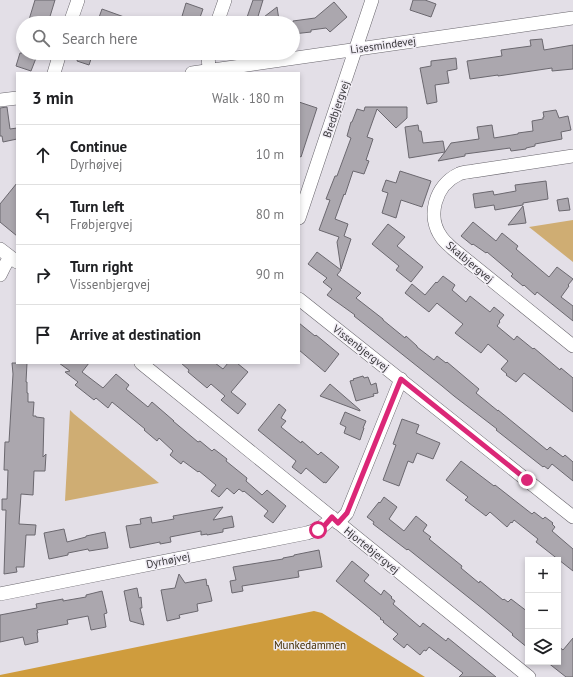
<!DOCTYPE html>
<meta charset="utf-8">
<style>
body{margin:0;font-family:"PT Sans",sans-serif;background:#f2f2f2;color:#202124}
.controls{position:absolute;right:12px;bottom:12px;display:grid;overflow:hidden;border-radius:0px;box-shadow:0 2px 6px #0003}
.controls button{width:36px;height:36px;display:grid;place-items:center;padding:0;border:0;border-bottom:1px solid #e0e0e0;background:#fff;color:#202124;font:20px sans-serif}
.stop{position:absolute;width:12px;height:12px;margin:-9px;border:3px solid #db2777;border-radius:50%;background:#fff}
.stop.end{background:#db2777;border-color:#fff;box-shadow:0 1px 4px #0008}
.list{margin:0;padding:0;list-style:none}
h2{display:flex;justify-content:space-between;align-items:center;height:52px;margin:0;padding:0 16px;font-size:17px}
h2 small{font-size:13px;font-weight:400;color:#757577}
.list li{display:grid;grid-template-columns:26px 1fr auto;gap:12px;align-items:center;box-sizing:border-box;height:60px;padding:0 16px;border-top:1px solid #e0e0e0}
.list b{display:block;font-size:15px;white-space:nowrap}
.list p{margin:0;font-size:13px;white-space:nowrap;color:#757577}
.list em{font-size:13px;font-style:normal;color:#757577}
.icon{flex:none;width:22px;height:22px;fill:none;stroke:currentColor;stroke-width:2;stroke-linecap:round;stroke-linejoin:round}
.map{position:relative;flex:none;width:573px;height:677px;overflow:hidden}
.search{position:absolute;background:#fff;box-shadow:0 2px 6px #0003;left:16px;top:16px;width:284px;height:44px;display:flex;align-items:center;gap:10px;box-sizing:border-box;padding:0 14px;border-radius:22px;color:#757577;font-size:15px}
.panel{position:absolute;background:#fff;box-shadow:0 2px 6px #0003;left:16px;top:72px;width:284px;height:292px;border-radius:0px}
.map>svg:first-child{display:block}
.green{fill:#cfad73}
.forest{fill:#cf9c3d}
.building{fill:#aba7ae;stroke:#6b686f}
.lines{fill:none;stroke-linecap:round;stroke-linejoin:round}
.minor-casing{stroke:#69666d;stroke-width:14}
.minor{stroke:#fff;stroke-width:13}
.route{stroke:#db2777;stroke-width:5}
.labels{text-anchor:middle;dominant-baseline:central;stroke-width:3;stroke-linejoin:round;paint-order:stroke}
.street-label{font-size:11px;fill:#373639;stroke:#f0ecf4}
.park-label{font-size:11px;fill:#432e04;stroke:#f0ecf4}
</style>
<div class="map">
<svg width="573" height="677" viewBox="0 0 573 677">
<rect width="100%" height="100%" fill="#e3dfe7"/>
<path class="green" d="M573,220V262L529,227Z
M70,410L74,414L159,483L65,501Z"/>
<path class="forest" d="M314,611L322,613L425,677H0V675Z"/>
<path class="building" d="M35,0H55L48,23H28Z
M253,0H263L256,23H245Z
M413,0H425L436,4L431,17L410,10Z
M334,2L347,17L330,32L326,28L311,30V32L293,34V21L315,18Z
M186,3L203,9L198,23H180Z
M277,7L279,20L256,23Z
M102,9L138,22V23H97Z
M542,39L544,50L573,45V69L552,71V68L498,76V75L470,79L467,61L502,56L501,50L531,46L530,40Z
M20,53H38L31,71L16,66Z
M79,53H93L89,65L77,61Z
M456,58L457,69L447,71L449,83L435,85L437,102L427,104L420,68L431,66V61Z
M299,102L317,108L301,157L299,156Z
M7,107L10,129L17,128V139L3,142L2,136H0V108Z
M365,107H407V118L396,128L377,109L367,137L373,139L366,160L369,161L364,174L353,171L345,195L344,194L335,219L348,224L344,236L351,239L341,269L337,242L339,237L319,230L330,200L326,199L335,176H337L351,138L347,136L351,122H352L357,109L364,111Z
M556,110L559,118L568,116L571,130L561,132L562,139L535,144V146L526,148V149L511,151L510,148L465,154V156L438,161L445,152L409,158L405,127L418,125L419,131H421L423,143L443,141L445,152L451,143L479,139L477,127L492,125L494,138L518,134V133L533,131L532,121L543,119V117H544L543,112Z
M400,171L431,181L422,207L401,200L396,218L382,213L388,193L382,191L386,180L396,183Z
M546,181L548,199L523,203V205L495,210L494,205L475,208L473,194L493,191L494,195L516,191L515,185Z
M17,183V236L0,222V204Z
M568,198L570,210L559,211L557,200Z
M523,206L526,223L508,225Z
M473,222L496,241L502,233L518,246L516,249L549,277L557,267L573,279L568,285L569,286L561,297L573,306V321L537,292L535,295L524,285L523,286L511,276L513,274L487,252L486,253L473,244L472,245L461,236Z
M388,224L405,237L397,246L423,267L411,282L396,270L399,266L372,244Z
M317,252L341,270L337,275L361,293L356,298L383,319V320L405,338L406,336L417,346V347L434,360L437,356L446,363L447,362L479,389L476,393L498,411V410L547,450L550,447L563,457L565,455L573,462V481L552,464L548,469L544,466L543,467L496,430L497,429L454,396L442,386L373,331L354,316L355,315L327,295L332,289L323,282L327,278L308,264Z
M443,276L455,285L452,290L466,302L470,296L490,312L494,307L504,315L499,321L500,322L497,326L514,340L517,336L533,349L534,348L560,370L561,368L573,378V412L524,373L516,382L506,375L507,374L501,369L508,361L488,344L481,353L455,333L463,324L438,304L437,303L429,312L405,293L412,284L425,295L436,282L437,283Z
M299,323L315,336L316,335L339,354L325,372L299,350Z
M12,363H27L26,382H27V393H28V402H34L33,416H36V417L44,418L43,457L46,454L45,471H34L33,495L21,494L19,524L36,525L35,535H26L24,567H16L17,572L4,574L6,510H2V499H7L8,470H4L5,442H9L13,374Z
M59,363H89L82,372L103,388L116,374L129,385L126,389L148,407L152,402L174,421H173L198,442L200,441L212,451L214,449L227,459L226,461L247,478L246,481L262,495L267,490L286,506L273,523L264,516L268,511L244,491L243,492L239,489L234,494L227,488L219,497L211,491L216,485L199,471L198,472L183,461L181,464L170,455L173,451L159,438L157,441L144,430L145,429L112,402L108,408L96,398L94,400L75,385L78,382L65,372L70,371Z
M181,363H215L223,369L228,363H237L248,372L231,392L246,404L238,414L221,400L225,396L211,384L207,388L188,372L189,370Z
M363,376L364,378L368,377L371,385L376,383L378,393L373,394L374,396L356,401L350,381L354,380L353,379Z
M330,384L360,410V411L320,396Z
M279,404L286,410L281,418L286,421L281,427L301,443L302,441L318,455L321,452L339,467L326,483L324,482V483L306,468L301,474L292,467L296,461L258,430Z
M345,412L366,421L363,428H364L360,440L344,433L346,427L340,424Z
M402,419L419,425L416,433L440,443L433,459L417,453L413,463L408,461L399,486L383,480L396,445L393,444Z
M461,461L494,486L495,485L532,514L534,512L543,519L545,517L553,523L552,524L555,527L552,531L573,549V571L536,542L538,539L514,520L512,523L511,522L507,527L490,512L486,516L465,500L468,497L446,480Z
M384,497L397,507L389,519L404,531L416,516L427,525L423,531L431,537L429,539L462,566L461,568L479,583L480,581L503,600L504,599L508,602L511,599L528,612V648L512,635L513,634L483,609L408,549L407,550L373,524L374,522L367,517L379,502L380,503Z
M223,507L213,520L232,516L234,527L223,529V532L207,535V534L201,535V531L170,537L171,542L160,544V542L130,548L126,526L141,524L140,519L151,517L152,523L174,519L173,516Z
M64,529L67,542L86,537V536L105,532L108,548L89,551L88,549L68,553V555L49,559L44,533Z
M319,550L322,567L298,571L299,577L242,586L243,591L232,593L230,581L236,580L233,567L283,559V558L294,556V555Z
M352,561L369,575L364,581L381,595L384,590L392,597L391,598L395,601L393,604L420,627L423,623L446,641L448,638L496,677H459L463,673L429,647L426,651L424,650L420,655L407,644L404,648L393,639L398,634L383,622L384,621L380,619L381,618L336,581Z
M179,574L185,583L206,579L207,586L208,585L210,592L212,601L197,604L198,611L179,615L180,618L167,621L161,590L175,588Z
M137,588L139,598L141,597L142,608H140L144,625L130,621L124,591Z
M102,591L107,613L104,614L106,627L91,630L88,616L67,620L68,624L37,630L38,633H37L38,642L25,645L23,637L0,642V615L37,608L36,604L63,599V601L86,597V595Z
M573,638V677H566L547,662H558V646L563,650Z"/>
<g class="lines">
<defs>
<path id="minor" d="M70,23L78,0
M217,23L225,0
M208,53L209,71
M54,73L60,53
M192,73L573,18
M0,100L17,98
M573,156L474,171C469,172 463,172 459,174C435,185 426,217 442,238C445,242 450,246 453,249L573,346
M299,218L372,0
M0,249L17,262
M0,275L4,267L10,257
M299,299L573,517
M141,363L529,677
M338,523L347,513L401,379
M0,594L307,533C319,529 324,527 332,517"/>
</defs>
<use href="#minor" class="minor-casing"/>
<use href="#minor" class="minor"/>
</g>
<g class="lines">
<path class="route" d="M318,530L325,525L332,517L338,523L347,513L401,379L527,480"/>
</g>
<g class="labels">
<g class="street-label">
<text transform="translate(383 45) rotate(-8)">Lisesmindevej</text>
<text transform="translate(336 109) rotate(-71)">Bredbjergvej</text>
<text transform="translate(470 262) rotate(40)">Skalbjergvej</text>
<text transform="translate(361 348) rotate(38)">Vissenbjergvej</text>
<text transform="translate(372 550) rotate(39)">Hjortebjergvej</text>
<text transform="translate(168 560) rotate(-11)">Dyrhøjvej</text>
</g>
<g class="park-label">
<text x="310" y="645">Munkedammen</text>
</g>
</g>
</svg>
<div class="controls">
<button>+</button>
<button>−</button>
<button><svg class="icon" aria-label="layers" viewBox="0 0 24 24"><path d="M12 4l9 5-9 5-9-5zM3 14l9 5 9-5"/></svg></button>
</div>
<div class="stop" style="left:318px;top:530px"></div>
<div class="stop end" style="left:527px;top:480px"></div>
<div class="search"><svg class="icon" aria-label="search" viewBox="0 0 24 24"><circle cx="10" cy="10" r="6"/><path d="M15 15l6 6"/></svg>Search here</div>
<section class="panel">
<h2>3 min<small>Walk · 180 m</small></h2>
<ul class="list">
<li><svg class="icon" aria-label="ahead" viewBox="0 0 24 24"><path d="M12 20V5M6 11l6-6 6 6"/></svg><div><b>Continue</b><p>Dyrhøjvej</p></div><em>10 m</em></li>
<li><svg class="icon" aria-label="left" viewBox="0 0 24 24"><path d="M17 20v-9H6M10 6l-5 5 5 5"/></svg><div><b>Turn left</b><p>Frøbjergvej</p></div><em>80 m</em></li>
<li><svg class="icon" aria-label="right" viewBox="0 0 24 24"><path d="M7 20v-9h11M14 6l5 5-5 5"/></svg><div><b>Turn right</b><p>Vissenbjergvej</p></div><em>90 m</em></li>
<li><svg class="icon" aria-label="arrive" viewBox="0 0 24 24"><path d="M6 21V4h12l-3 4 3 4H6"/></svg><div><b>Arrive at destination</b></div></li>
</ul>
</section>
</div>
